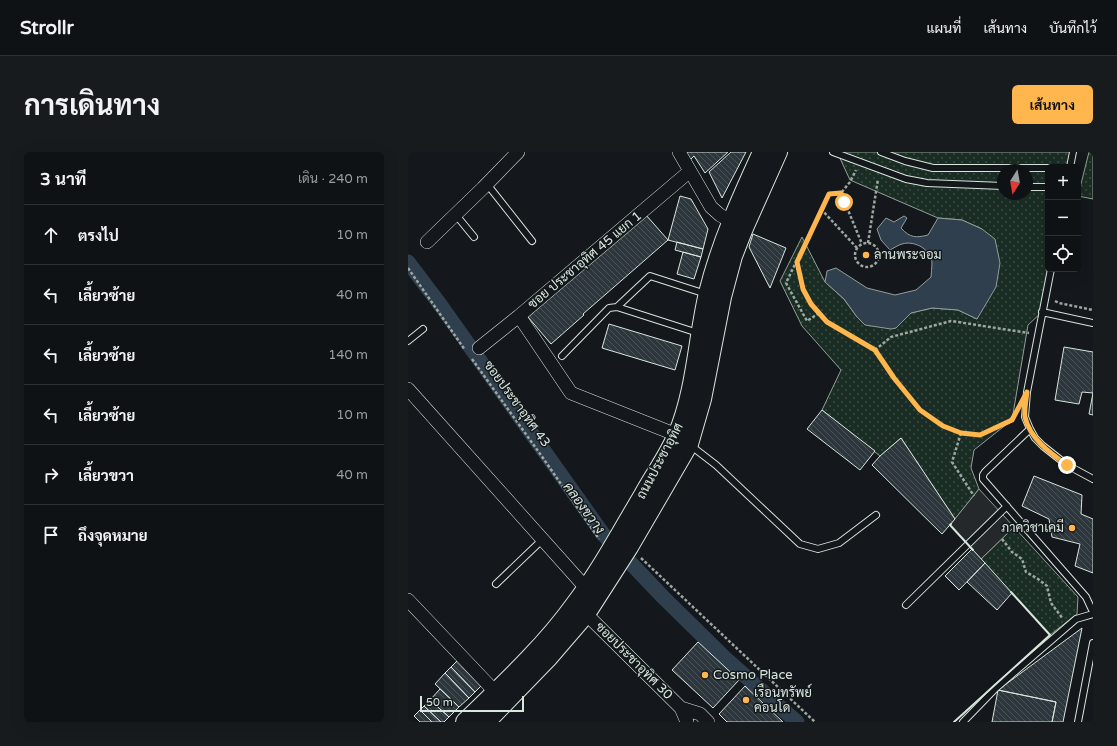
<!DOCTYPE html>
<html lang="th">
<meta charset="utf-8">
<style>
body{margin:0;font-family:"Varela Round",Sarabun,sans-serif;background:#181b1e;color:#f1f3f6}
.controls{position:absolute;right:12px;top:12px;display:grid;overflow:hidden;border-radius:6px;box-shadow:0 4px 16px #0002}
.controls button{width:36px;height:36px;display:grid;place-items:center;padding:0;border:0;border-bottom:1px solid #2f3234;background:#0f1215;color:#f1f3f6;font:20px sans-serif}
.compass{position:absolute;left:589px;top:12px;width:36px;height:36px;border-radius:50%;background:#0f1215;box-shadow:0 4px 16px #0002;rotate:191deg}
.scale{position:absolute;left:12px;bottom:10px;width:104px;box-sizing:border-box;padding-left:4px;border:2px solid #d8e6dc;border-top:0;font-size:11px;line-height:14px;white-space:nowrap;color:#d8e6dc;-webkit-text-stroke:3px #14181c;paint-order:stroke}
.stop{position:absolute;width:12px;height:12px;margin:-9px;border:3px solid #ffb74d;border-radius:50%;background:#fff}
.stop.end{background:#ffb74d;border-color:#fff;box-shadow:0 1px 4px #0008}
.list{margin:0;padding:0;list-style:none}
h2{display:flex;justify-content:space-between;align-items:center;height:52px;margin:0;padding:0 16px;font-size:17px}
h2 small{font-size:13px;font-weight:400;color:#9b9ea0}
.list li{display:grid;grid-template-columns:26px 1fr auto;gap:12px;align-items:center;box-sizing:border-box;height:60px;padding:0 16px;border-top:1px solid #2f3234}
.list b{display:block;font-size:15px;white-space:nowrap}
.list em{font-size:13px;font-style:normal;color:#9b9ea0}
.icon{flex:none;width:22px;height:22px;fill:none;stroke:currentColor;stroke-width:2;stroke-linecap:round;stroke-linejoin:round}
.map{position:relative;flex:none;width:685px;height:570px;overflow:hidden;border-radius:6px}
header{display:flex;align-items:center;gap:24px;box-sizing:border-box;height:56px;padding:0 20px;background:#0f1215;border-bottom:1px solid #2f3234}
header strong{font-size:19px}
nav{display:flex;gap:22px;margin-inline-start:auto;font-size:14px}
.intro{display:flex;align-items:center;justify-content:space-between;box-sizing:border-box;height:96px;padding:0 24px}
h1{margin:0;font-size:28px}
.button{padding:10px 18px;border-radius:6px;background:#ffb74d;color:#111;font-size:14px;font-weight:700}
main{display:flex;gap:24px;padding:0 24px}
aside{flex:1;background:#0f1215;border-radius:6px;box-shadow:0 4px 16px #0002}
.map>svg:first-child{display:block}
.grass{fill:url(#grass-dots);stroke:#939e99;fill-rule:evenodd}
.parking{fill:#24282b;stroke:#939e99}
.water{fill:#2f3f4d;stroke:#939e99}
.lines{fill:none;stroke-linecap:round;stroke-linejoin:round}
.canal{stroke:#2f3f4d;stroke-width:15}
.building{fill:url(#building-back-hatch);stroke:#d8e6dc}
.service-casing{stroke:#d8e6dc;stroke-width:8}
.minor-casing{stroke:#d8e6dc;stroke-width:14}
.secondary-casing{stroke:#d8e6dc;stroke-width:20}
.path{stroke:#9da8a2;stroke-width:2.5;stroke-dasharray:3 2;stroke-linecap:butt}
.service{stroke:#14181c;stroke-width:6}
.minor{stroke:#14181c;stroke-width:13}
.secondary{stroke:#14181c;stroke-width:18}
.wall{stroke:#d8e6dc;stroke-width:2}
.route{stroke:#ffb74d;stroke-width:5}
.poi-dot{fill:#ffb74d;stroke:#14181c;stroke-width:1.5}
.labels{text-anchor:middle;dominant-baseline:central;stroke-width:3;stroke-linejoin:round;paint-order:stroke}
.poi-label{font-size:13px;fill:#d8e6dc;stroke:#14181c;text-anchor:start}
.street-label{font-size:13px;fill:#d8e6dc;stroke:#14181c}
.water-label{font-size:14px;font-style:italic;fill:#d8e6dc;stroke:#14181c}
</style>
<header>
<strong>Strollr</strong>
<nav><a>แผนที่</a><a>เส้นทาง</a><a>บันทึกไว้</a></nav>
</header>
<div class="intro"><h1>การเดินทาง</h1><a class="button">เส้นทาง</a></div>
<main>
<aside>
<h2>3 นาที<small>เดิน · 240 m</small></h2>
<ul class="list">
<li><svg class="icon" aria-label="ahead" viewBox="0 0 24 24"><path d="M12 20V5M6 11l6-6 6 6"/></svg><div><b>ตรงไป</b></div><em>10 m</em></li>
<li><svg class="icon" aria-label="left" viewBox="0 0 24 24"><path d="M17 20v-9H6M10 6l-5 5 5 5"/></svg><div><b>เลี้ยวซ้าย</b></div><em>40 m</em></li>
<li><svg class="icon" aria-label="left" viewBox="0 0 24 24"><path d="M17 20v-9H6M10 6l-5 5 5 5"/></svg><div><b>เลี้ยวซ้าย</b></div><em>140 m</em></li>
<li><svg class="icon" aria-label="left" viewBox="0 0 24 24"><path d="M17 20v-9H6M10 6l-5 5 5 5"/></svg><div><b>เลี้ยวซ้าย</b></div><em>10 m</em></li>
<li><svg class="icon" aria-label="right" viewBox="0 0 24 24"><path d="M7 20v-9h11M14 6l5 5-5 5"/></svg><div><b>เลี้ยวขวา</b></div><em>40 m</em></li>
<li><svg class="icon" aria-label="arrive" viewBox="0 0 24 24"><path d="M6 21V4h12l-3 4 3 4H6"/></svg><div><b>ถึงจุดหมาย</b></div></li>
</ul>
</aside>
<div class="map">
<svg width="685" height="570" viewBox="0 0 685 570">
<defs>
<pattern id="grass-dots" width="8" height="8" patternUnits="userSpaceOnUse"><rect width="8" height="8" fill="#1a2d24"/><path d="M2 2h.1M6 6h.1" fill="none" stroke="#3b4b43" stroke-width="1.8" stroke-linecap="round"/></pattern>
<pattern id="building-back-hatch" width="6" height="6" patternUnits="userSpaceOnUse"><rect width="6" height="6" fill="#2c363c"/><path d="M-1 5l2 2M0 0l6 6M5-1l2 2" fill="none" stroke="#4a5358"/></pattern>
</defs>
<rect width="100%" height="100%" fill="#14181c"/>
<path class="grass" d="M431,0H665L662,15H640V117L634,160L620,173L604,268L566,298L563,316L571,337L547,367L493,286L472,304L414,258L433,218L394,174L372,129L394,85L417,130L436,147L449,165L488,176L503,161L524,156L550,158L569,167L574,77L554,68L530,66L442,28L430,2ZM595,18H619V42H595Z
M681,0H685V47L670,44Z
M606,375L670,445L669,462L642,483L573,407Z"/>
<path class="parking" d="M571,337L606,375L573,407L542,373Z"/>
<path class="water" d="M496,64L499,66L493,76C502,86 508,86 520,83L530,66L554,68L574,77L587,87L592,111L588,135L569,167L550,158L524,156L503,161L488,176L483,177L457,173L449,165L436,147L417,130L419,119L428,116L459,136L487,143L508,138L523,125C523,121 524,116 524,112C524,98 507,88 494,92C490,93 486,96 482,98L473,88L469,77L478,66L486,70Z"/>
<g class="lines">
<path class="canal" d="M0,110L31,151L195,382L255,445L317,506L389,570"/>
</g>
<path class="building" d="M278,0H320L297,21L286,4L282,8Z
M323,0H338L314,46L301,20Z
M272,44L283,47L300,77L295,97L260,88Z
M238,63L260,88L175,162L176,163L143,192L120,165Z
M345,82L378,96L362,136L341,95Z
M269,90L295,97L293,105L267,98Z
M275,100L293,105L286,127L269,122Z
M201,172L274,194L267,218L194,196Z
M656,195L685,200V263L681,262L685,241L674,240L671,252L647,248Z
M414,258L467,299L452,318L399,277Z
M493,286L547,367L534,382L464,313L472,304Z
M626,324L674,343L673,362L685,367V421L667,414L672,392L644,385L641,367L614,354Z
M564,397L577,411L551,438L537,424Z
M577,411L604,441L589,458L559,430Z
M674,476L655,570H644L648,550L590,538Z
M290,490L331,528L305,556L264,518Z
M49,509L73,534L67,540L43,515Z
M43,515L67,540L61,546L37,521Z
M37,521L61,546L51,555L27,532Z
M337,534L375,570H319L311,562Z
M32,537L51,555L41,565L22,548Z
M590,538L648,550L644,570H584Z
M22,548L41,565L36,570H33L16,554Z
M16,554L33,570H24L12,558Z
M12,558L24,570H12L6,564Z"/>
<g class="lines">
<defs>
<path id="service" d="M425,0L498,27L519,31L595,34
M473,0L497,9L525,16H640
M662,15L665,0
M79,32L124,89
M619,35H640
M48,63L66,85
M643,117L619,240L617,265L622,277L627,286L635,294L659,313L685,327
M209,155L242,124L298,142
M634,160L685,171
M0,189L15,177
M154,204L201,156L209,155L290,181
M622,277L577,320L575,323V327L678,445L685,460
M282,293L308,313L392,392L410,397L431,391L468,363
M88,432L134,388
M498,453L599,354
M555,570L588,536L668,467L685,462
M670,570L685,491"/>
<path id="minor" d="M271,0L303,55L312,63L331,74
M19,90L75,36L110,0
M111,164L163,241L269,283L275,288
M71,196L111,164L282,19
M0,237L178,436
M0,448L94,547
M173,457L273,556L279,570
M273,556L292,562L300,570"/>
<path id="secondary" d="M57,570C95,533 136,495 167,452C193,418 213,380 235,343C246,323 260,304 269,283C288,238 289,188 300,141C312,92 333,46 354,0
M78,570L141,505L178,462L221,395L281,292L294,247L314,145L325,104L336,76L370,0"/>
</defs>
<use href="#service" class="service-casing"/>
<use href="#minor" class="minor-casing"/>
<use href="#secondary" class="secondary-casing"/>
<path class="path" d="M433,41L454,92
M413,57L449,96
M460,91L470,27
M447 103a12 12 0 1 1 24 0a12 12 0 1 1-24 0Z
M389,110L395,137L403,152L419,170L467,198L486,226L511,258L535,274L553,281L571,283L604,268L607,262
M0,116L57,198
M647,149L651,151L685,158
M411,161L399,169L378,131L421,42L433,41L442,30L448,18
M467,198L483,185L543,169L621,181
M64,207L135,306L191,387
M553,281L544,310L566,344
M594,387L604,400L614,407L618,420L630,427L639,434L643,451L655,467
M233,406L407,570"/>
<use href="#service" class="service"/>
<use href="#minor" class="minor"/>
<use href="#secondary" class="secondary"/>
<path class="wall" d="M543,372L542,373L565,398
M546,570L642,483L603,440"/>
</g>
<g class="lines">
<path class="route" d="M436,50L433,41L421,42L389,110L395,137L403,152L419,170L467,198L486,226L512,258L535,274L553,281L572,283L604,268L619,240C618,248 616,258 617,265C622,287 642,301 659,313"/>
</g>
<g class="poi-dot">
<circle cx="458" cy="103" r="4"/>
<circle cx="664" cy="376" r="4"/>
<circle cx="297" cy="523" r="4"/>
<circle cx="338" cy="548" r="4"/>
</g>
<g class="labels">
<g class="poi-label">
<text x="466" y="103">ลานพระจอม</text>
<text x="656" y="376" text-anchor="end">ภาควิชาเคมี</text>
<text x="305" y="523">Cosmo Place</text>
<text x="346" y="541">เรือนทรัพย์<tspan x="346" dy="15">คอนโด</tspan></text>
</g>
<g class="street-label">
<text transform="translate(177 108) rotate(-40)">ซอย ประชาอุทิศ 45 แยก 1</text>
<text transform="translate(109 252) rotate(54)">ซอยประชาอุทิศ 43</text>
<text transform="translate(252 309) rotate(-62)">ถนนประชาอุทิศ</text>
<text transform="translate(226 509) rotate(45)">ซอยประชาอุทิศ 30</text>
</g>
<g class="water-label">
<text transform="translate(176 356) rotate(54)">คลองขวาง</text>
</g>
</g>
</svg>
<div class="controls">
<button>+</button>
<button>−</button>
<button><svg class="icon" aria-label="locate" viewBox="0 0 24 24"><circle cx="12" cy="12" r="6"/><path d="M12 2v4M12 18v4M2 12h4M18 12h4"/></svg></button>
</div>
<svg class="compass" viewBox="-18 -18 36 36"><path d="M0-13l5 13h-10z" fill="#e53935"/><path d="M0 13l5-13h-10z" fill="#9b9ea0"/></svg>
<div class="scale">50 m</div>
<div class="stop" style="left:436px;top:50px"></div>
<div class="stop end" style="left:659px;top:313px"></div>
</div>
</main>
